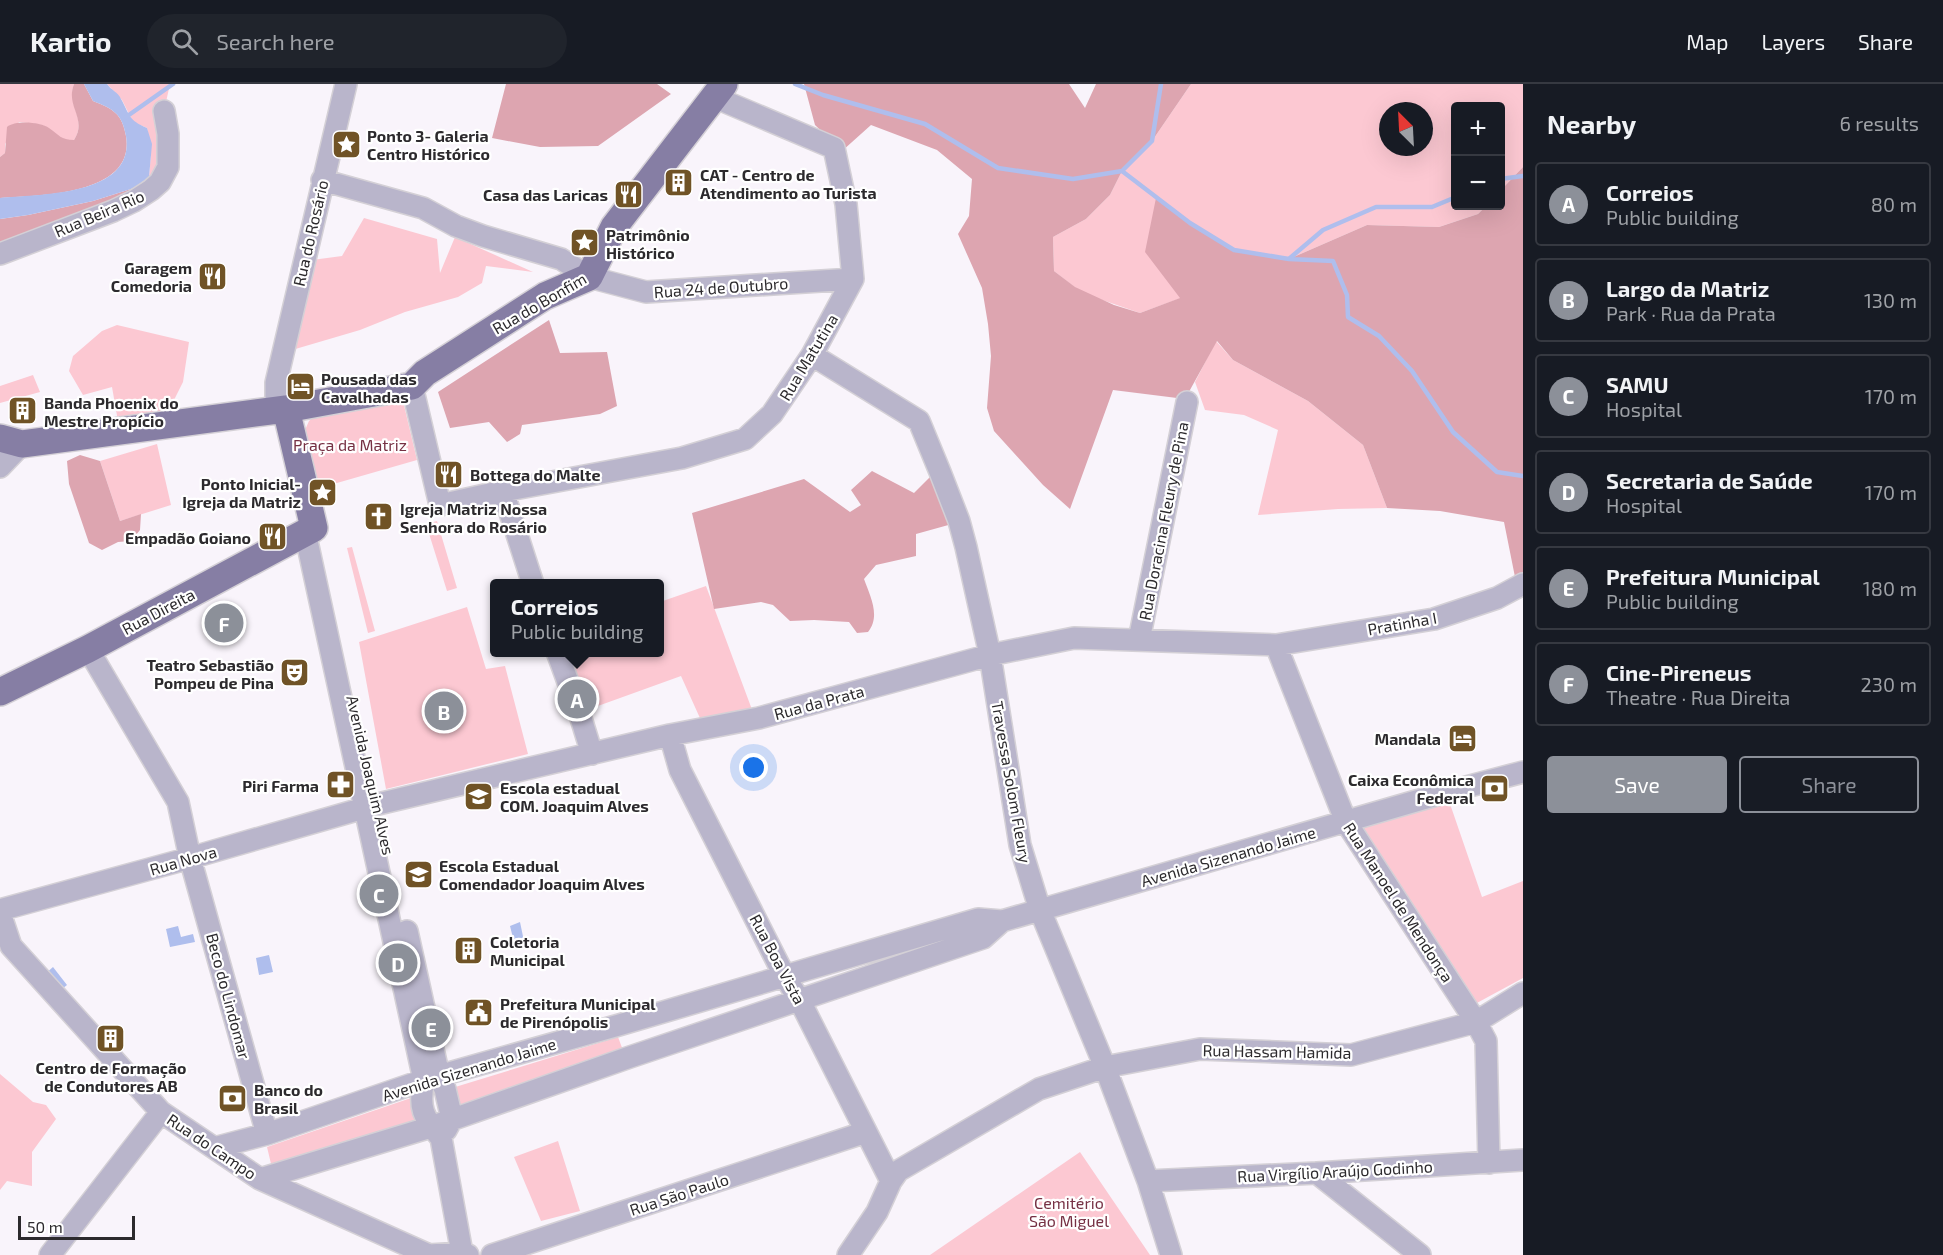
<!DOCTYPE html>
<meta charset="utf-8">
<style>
body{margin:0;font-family:"Exo 2",sans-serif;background:#20242c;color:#f1f3f6}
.controls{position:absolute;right:18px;top:18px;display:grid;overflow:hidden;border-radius:6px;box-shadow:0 6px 24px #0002}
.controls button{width:54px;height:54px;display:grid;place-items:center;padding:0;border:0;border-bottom:2px solid #363941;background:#171b24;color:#f1f3f6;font:30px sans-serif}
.compass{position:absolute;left:1379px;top:18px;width:54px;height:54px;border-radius:50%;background:#171b24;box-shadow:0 6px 24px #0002;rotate:336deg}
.scale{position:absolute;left:18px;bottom:15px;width:117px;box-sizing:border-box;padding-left:6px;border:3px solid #2c2a2d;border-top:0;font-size:16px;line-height:21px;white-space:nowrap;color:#2c2a2d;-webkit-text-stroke:4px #fff;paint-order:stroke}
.you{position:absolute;left:754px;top:684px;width:21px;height:21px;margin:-15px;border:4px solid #fff;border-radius:50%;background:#1a73e8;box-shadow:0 0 0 9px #1a73e833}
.badge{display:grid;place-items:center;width:39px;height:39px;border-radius:50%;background:#8c9099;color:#fff;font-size:20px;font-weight:700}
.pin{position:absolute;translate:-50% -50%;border:3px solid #fff;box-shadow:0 2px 6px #0006}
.popup{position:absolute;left:490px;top:495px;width:174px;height:78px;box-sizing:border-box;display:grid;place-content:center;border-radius:6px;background:#171b24;filter:drop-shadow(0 2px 4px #0005);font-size:20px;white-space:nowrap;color:#9ea1a6}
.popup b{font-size:22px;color:#f1f3f6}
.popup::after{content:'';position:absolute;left:50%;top:100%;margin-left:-12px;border:12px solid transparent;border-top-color:#171b24}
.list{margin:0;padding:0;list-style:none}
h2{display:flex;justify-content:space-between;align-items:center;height:78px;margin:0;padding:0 24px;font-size:26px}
h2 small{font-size:20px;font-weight:400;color:#9ea1a6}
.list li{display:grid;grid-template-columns:39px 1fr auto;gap:18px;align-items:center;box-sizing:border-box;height:84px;margin:0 12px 12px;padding:0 12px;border:2px solid #363941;border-radius:6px}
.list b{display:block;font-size:22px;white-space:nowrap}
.list p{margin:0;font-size:20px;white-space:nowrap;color:#9ea1a6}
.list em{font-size:20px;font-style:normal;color:#9ea1a6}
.actions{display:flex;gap:12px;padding:18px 24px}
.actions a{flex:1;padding:14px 0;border:2px solid #8c9099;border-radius:6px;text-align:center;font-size:21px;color:#8c9099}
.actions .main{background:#8c9099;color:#fff}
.icon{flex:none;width:33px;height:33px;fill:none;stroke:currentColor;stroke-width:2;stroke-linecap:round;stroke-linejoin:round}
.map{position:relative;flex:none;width:1523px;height:1171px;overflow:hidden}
header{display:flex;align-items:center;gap:36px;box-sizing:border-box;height:84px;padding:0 30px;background:#171b24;border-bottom:2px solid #363941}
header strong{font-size:28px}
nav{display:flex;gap:33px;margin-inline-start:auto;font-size:21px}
.search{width:420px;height:54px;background:#20242c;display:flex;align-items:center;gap:15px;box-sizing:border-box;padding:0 21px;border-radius:33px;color:#9ea1a6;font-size:22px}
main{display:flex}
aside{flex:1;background:#171b24}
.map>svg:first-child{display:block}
.green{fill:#fcc8d2;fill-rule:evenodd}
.forest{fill:#dda5b0}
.water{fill:#afbeed}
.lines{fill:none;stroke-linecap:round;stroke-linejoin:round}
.stream{stroke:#afbeed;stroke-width:4.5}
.minor-casing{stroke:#d4d0d6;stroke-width:24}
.major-casing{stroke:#d4d0d6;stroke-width:30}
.minor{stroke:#b9b5cb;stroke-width:21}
.major{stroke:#867ea4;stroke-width:27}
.labels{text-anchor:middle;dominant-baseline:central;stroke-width:4.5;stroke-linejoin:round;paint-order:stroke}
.poi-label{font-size:16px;font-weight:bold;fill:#2c2a2d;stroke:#fff;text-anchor:start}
.street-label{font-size:16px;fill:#2c2a2d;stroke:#fff}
.park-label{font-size:16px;fill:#763144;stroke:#fff}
</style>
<header>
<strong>Kartio</strong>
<div class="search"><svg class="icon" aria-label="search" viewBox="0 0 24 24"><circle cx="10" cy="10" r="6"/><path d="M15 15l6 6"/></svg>Search here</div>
<nav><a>Map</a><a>Layers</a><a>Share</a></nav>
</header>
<main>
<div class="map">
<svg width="1523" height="1171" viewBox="0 0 1523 1171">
<rect width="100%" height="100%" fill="#f9f4fb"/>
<path class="green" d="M0,0H74C66,22 88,34 74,56C57,57 57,48 44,42C37,39 27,39 19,38L5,60V69L0,73Z
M107,0H170L164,27L169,69L151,97L149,93L151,69L147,44L133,38L122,16Z
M1191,0H1523V83L1501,106L1500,22H1456V122H1486L1478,130L1439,143L1367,141L1289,175L1234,166L1190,139L1156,114L1181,214L1140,229L1082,209L1054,187L1053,153L1086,135L1110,111L1122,87L1152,57ZM1388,27H1424V63H1388Z
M364,134L437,155L440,189L455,153L533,188L486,182L482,199L458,213L405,228L360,246L292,266L312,176L342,172Z
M117,241L189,258L183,298L173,318L168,333L119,343L112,303L83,311L69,287L73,272L102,247Z
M1216,257L1233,276L1308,317L1363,361L1387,424L1338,425L1258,431L1278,346L1244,331L1205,326L1195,298Z
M33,291L40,308L0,319V302Z
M396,314L403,317L417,376L316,405L305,346L309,337L312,334Z
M157,360L171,421L120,437L100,377Z
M437,437L457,504L447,507L426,440Z
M352,463L375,547L368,549L347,464Z
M706,502L754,631L704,643L681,592L584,627L562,569L660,568V518Z
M467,523L486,585L505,582L528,670L386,705L359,558Z
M1448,714L1482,813L1523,797V894L1475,920L1355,738Z
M618,953L624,969L458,1025L452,1004Z
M0,990L33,1018L46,1021L56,1035L32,1068V1102L7,1097L0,1106Z
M411,1014L419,1039L272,1084L267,1063Z
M558,1057L580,1127L541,1137L514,1073Z
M1080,1068L1150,1171H930Z"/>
<path class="forest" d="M74,0H84L93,17C113,25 122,29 126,52C136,112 37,111 0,114V73L5,69L7,43C15,36 41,38 49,44C59,51 61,56 74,56C88,34 65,23 74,0Z
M506,0H657L671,10L598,62L540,63L492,54Z
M804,0H1069L1085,24L1096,0H1191L1152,57L1122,87L1110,111L1086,135L1053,153L1054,187L1075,203L1114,221L1140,229L1180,214L1145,168L1156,114L1190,139L1234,166L1289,175L1367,141L1439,143L1478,130L1486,122H1500L1501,106L1523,83V500L1517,503L1504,438L1440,427L1387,424L1363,361L1308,317L1233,276L1217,257L1185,315L1113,306L1070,425L1043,401L994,347L987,324L991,272L988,240L982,204L958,150L969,132L972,95L937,66L871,41L842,67L815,41Z
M149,93L151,97V106L0,170V135L28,131L93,117L134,104Z
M549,236L560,269L607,268L617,322L600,330L522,341L520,350L507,358L489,338L450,344L438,308Z
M80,371L100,377L120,437L141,430L140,446L131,457L118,458L102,466L89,459L69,400L67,377Z
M872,387L914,409L932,391L952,440L916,450V472L876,481L864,495C870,512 881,532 868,548L857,549L849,538L814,536L790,537L773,521L761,518L714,525L692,429L804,395L850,428L861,421L851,406Z"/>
<path class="water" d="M84,0H107C111,6 118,8 121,15C130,31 128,36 147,44L152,60L149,93L134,104L93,117L28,131L0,135V114C37,110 136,113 126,52C122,29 113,25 93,17Z
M520,838L525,862L516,866L510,842Z
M178,842L181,853L193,850L195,858L170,863L166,845Z
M269,871L273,888L259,891L256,874Z
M53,883L67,901L57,909L44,891Z"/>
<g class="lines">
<path class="stream" d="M795,0L823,11L925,40L998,84L1073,95L1122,87L1190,139L1234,166L1289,175L1333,177L1347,211L1348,233L1379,252L1412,287L1453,348L1497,388L1523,392
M126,33L173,0
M1122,87L1152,57L1161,0
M1500,95L1523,92
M1290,174L1323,146L1376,123H1432L1456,113"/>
<defs>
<path id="minor" d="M322,96L423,124L456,142L483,152L561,175L589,193L646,208L853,195
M0,170L113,127L134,117L151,106L160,98L168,83V50L164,27
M812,271L919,337L940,388L959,437L966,463L990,571L1020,761L1040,826L1105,983L1148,1097L1171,1171
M412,302L440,421L503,407L682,374L745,355L772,330L812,271L853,195L846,120L834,64L714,13
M276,327V299L346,0
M0,383L22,360
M503,407L533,500
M305,448L424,996C418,1023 423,1034 441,1054L462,1169
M1139,556L1187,318
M1276,561L1346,738L1476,938L1486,957L1489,1079
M88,565L178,718L190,774L267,1050
M557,568L580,631L592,670
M670,651L680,686L785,893L800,917L891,1097
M0,826L190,774L378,720L670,651L759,634L990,571L1074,554L1276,561L1434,535L1497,514L1523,500
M0,829L11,862L161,1028L260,1095L429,1171L462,1169L468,1171
M407,847L439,992L445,1005L452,1035L446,1046
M214,1064L267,1050L424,996L619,941L978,835L1002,837L1447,708L1523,688
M1317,1089L1420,1171
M260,1095L431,1043L630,973L983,854L1002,837
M1148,1097L1317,1089L1523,1076
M50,1171L161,1028
M492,1171L866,1048
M848,1171L877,1128L891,1097L898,1087L1039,1005L1105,983L1200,965L1351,971L1476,938L1523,909"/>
<path id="major" d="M0,354L22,360L286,325L412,302L425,289L545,212L589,193L614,143L724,0
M0,608L88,565L314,444L286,325"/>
</defs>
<use href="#minor" class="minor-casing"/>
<use href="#major" class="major-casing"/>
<use href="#minor" class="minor"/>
<use href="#major" class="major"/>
</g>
<defs>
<symbol id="sight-square" viewBox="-11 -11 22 22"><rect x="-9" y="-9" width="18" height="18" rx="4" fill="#705326" stroke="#fff"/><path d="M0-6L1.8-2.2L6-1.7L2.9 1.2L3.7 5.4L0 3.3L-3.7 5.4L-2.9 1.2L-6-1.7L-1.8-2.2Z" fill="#fff"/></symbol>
<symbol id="building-square" viewBox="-11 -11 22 22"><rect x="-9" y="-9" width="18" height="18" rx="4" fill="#705326" stroke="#fff"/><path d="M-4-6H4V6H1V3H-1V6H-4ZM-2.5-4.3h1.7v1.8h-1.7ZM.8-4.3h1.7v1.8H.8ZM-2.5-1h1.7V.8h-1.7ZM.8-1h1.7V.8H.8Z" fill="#fff"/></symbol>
<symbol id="restaurant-square" viewBox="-11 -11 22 22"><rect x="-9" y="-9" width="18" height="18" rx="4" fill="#705326" stroke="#fff"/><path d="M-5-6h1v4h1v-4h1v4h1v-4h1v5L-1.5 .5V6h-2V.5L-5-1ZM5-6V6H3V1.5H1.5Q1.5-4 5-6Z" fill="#fff"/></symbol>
<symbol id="hotel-square" viewBox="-11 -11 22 22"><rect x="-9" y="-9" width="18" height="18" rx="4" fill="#705326" stroke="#fff"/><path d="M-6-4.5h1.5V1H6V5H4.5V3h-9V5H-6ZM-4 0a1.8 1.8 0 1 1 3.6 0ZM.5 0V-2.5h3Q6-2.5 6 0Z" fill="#fff"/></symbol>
<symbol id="church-square" viewBox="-11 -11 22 22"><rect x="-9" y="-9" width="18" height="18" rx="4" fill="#705326" stroke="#fff"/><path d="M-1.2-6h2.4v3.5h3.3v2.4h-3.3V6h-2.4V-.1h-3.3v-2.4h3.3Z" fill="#fff"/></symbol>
<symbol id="theatre-square" viewBox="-11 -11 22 22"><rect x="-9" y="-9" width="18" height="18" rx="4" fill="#705326" stroke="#fff"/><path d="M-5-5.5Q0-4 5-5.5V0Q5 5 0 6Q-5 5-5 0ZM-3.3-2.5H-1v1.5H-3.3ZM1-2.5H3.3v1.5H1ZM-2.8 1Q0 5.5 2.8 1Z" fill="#fff"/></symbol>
<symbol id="pharmacy-square" viewBox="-11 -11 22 22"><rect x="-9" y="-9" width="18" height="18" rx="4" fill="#705326" stroke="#fff"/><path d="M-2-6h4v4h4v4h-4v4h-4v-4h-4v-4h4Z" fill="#fff"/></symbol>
<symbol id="bank-square" viewBox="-11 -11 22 22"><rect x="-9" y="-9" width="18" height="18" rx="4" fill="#705326" stroke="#fff"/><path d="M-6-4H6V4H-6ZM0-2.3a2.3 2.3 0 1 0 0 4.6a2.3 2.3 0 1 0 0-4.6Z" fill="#fff"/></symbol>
<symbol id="school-square" viewBox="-11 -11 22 22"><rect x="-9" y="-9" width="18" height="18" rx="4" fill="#705326" stroke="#fff"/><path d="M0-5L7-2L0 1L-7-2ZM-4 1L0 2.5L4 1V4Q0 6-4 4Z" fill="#fff"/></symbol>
<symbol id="civic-square" viewBox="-11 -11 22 22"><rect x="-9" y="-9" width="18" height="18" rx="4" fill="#705326" stroke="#fff"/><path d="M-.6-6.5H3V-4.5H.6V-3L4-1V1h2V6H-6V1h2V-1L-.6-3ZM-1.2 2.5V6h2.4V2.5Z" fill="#fff"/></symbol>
</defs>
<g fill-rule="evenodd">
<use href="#sight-square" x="330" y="44" width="33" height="33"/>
<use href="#building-square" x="662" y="82" width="33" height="33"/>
<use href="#restaurant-square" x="612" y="94" width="33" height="33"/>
<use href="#sight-square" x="568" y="142" width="33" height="33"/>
<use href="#restaurant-square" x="196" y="176" width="33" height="33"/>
<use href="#hotel-square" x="284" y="286" width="33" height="33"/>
<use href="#building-square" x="6" y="310" width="33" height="33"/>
<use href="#restaurant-square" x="432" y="374" width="33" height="33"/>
<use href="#sight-square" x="306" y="392" width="33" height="33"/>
<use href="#church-square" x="362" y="416" width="33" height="33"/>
<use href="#restaurant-square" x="256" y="436" width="33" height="33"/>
<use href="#theatre-square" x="278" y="572" width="33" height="33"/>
<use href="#hotel-square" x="1446" y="638" width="33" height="33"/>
<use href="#pharmacy-square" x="324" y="684" width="33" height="33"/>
<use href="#bank-square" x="1478" y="688" width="33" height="33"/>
<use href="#school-square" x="462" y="696" width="33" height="33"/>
<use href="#school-square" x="402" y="774" width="33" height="33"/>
<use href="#building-square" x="452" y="850" width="33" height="33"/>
<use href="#civic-square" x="462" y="912" width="33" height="33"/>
<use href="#building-square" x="94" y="938" width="33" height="33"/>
<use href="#bank-square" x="216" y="998" width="33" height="33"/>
</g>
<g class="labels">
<g class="poi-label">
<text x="367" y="51">Ponto 3- Galeria<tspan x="367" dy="18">Centro Histórico</tspan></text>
<text x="700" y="90">CAT - Centro de<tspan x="700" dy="18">Atendimento ao Turista</tspan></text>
<text x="608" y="110" text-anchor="end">Casa das Laricas</text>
<text x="606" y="150">Patrimônio<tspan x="606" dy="18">Histórico</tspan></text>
<text x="192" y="183" text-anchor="end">Garagem<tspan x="192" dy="18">Comedoria</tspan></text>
<text x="321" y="294">Pousada das<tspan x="321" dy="18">Cavalhadas</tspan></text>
<text x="44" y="318">Banda Phoenix do<tspan x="44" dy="18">Mestre Propício</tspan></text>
<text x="470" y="390">Bottega do Malte</text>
<text x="301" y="399" text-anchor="end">Ponto Inicial-<tspan x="301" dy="18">Igreja da Matriz</tspan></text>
<text x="400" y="424">Igreja Matriz Nossa<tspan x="400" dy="18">Senhora do Rosário</tspan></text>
<text x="251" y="453" text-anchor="end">Empadão Goiano</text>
<text x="274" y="580" text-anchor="end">Teatro Sebastião<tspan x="274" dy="18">Pompeu de Pina</tspan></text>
<text x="1441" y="654" text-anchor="end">Mandala</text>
<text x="1474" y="695" text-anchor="end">Caixa Econômica<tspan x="1474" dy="18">Federal</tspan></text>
<text x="319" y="701" text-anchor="end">Piri Farma</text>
<text x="500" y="703">Escola estadual<tspan x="500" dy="18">COM. Joaquim Alves</tspan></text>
<text x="439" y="781">Escola Estadual<tspan x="439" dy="18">Comendador Joaquim Alves</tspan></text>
<text x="490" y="857">Coletoria<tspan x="490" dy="18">Municipal</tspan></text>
<text x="500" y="919">Prefeitura Municipal<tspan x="500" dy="18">de Pirenópolis</tspan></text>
<text x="111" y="983" text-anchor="middle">Centro de Formação<tspan x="111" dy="18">de Condutores AB</tspan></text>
<text x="254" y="1005">Banco do<tspan x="254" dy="18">Brasil</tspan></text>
</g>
<g class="street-label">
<text transform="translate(99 129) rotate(-23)">Rua Beira Rio</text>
<text transform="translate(310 149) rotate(-77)">Rua do Rosário</text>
<text transform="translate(721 203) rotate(-4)">Rua 24 de Outubro</text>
<text transform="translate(539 219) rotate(-30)">Rua do Bonfim</text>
<text transform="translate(808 273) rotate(-59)">Rua Matutina</text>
<text transform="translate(1163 437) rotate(-79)">Rua Doracina Fleury de Pina</text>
<text transform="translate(158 527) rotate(-28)">Rua Direita</text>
<text transform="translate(1402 539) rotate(-10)">Pratinha I</text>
<text transform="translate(819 618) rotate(-15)">Rua da Prata</text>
<text transform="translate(371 691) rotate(77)">Avenida Joaquim Alves</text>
<text transform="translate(1012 698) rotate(80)">Travessa Solom Fleury</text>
<text transform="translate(1228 772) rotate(-16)">Avenida Sizenando Jaime</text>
<text transform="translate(183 776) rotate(-16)">Rua Nova</text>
<text transform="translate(1399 818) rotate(57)">Rua Manoel de Mendonça</text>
<text transform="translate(778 875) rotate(62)">Rua Boa Vista</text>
<text transform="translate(229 912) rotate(75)">Beco do Lindomar</text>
<text transform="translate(1277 967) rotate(1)">Rua Hassam Hamida</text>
<text transform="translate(469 985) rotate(-17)">Avenida Sizenando Jaime</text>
<text transform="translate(212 1062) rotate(34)">Rua do Campo</text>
<text transform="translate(1335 1087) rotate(-3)">Rua Virgílio Araújo Godinho</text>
<text transform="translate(679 1110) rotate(-18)">Rua São Paulo</text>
</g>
<g class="park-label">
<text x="350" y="360">Praça da Matriz</text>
<text x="1069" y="1118">Cemitério<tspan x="1069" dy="18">São Miguel</tspan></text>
</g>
</g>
</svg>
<div class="controls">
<button>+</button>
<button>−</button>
</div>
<svg class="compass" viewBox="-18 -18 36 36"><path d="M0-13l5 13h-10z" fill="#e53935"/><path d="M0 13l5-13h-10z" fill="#9ea1a6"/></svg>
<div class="scale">50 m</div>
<div class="you"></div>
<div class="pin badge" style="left:577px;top:615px">A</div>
<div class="popup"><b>Correios</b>Public building</div>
<div class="pin badge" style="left:444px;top:627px">B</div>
<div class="pin badge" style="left:379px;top:810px">C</div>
<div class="pin badge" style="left:398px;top:879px">D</div>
<div class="pin badge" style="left:431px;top:944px">E</div>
<div class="pin badge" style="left:224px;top:539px">F</div>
</div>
<aside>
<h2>Nearby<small>6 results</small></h2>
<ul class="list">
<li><span class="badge">A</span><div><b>Correios</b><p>Public building</p></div><em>80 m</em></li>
<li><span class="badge">B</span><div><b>Largo da Matriz</b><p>Park · Rua da Prata</p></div><em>130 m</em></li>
<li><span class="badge">C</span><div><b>SAMU</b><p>Hospital</p></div><em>170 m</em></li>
<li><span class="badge">D</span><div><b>Secretaria de Saúde</b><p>Hospital</p></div><em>170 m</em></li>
<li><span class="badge">E</span><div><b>Prefeitura Municipal</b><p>Public building</p></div><em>180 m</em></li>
<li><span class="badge">F</span><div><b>Cine-Pireneus</b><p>Theatre · Rua Direita</p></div><em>230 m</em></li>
</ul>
<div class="actions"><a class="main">Save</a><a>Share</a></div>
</aside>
</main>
